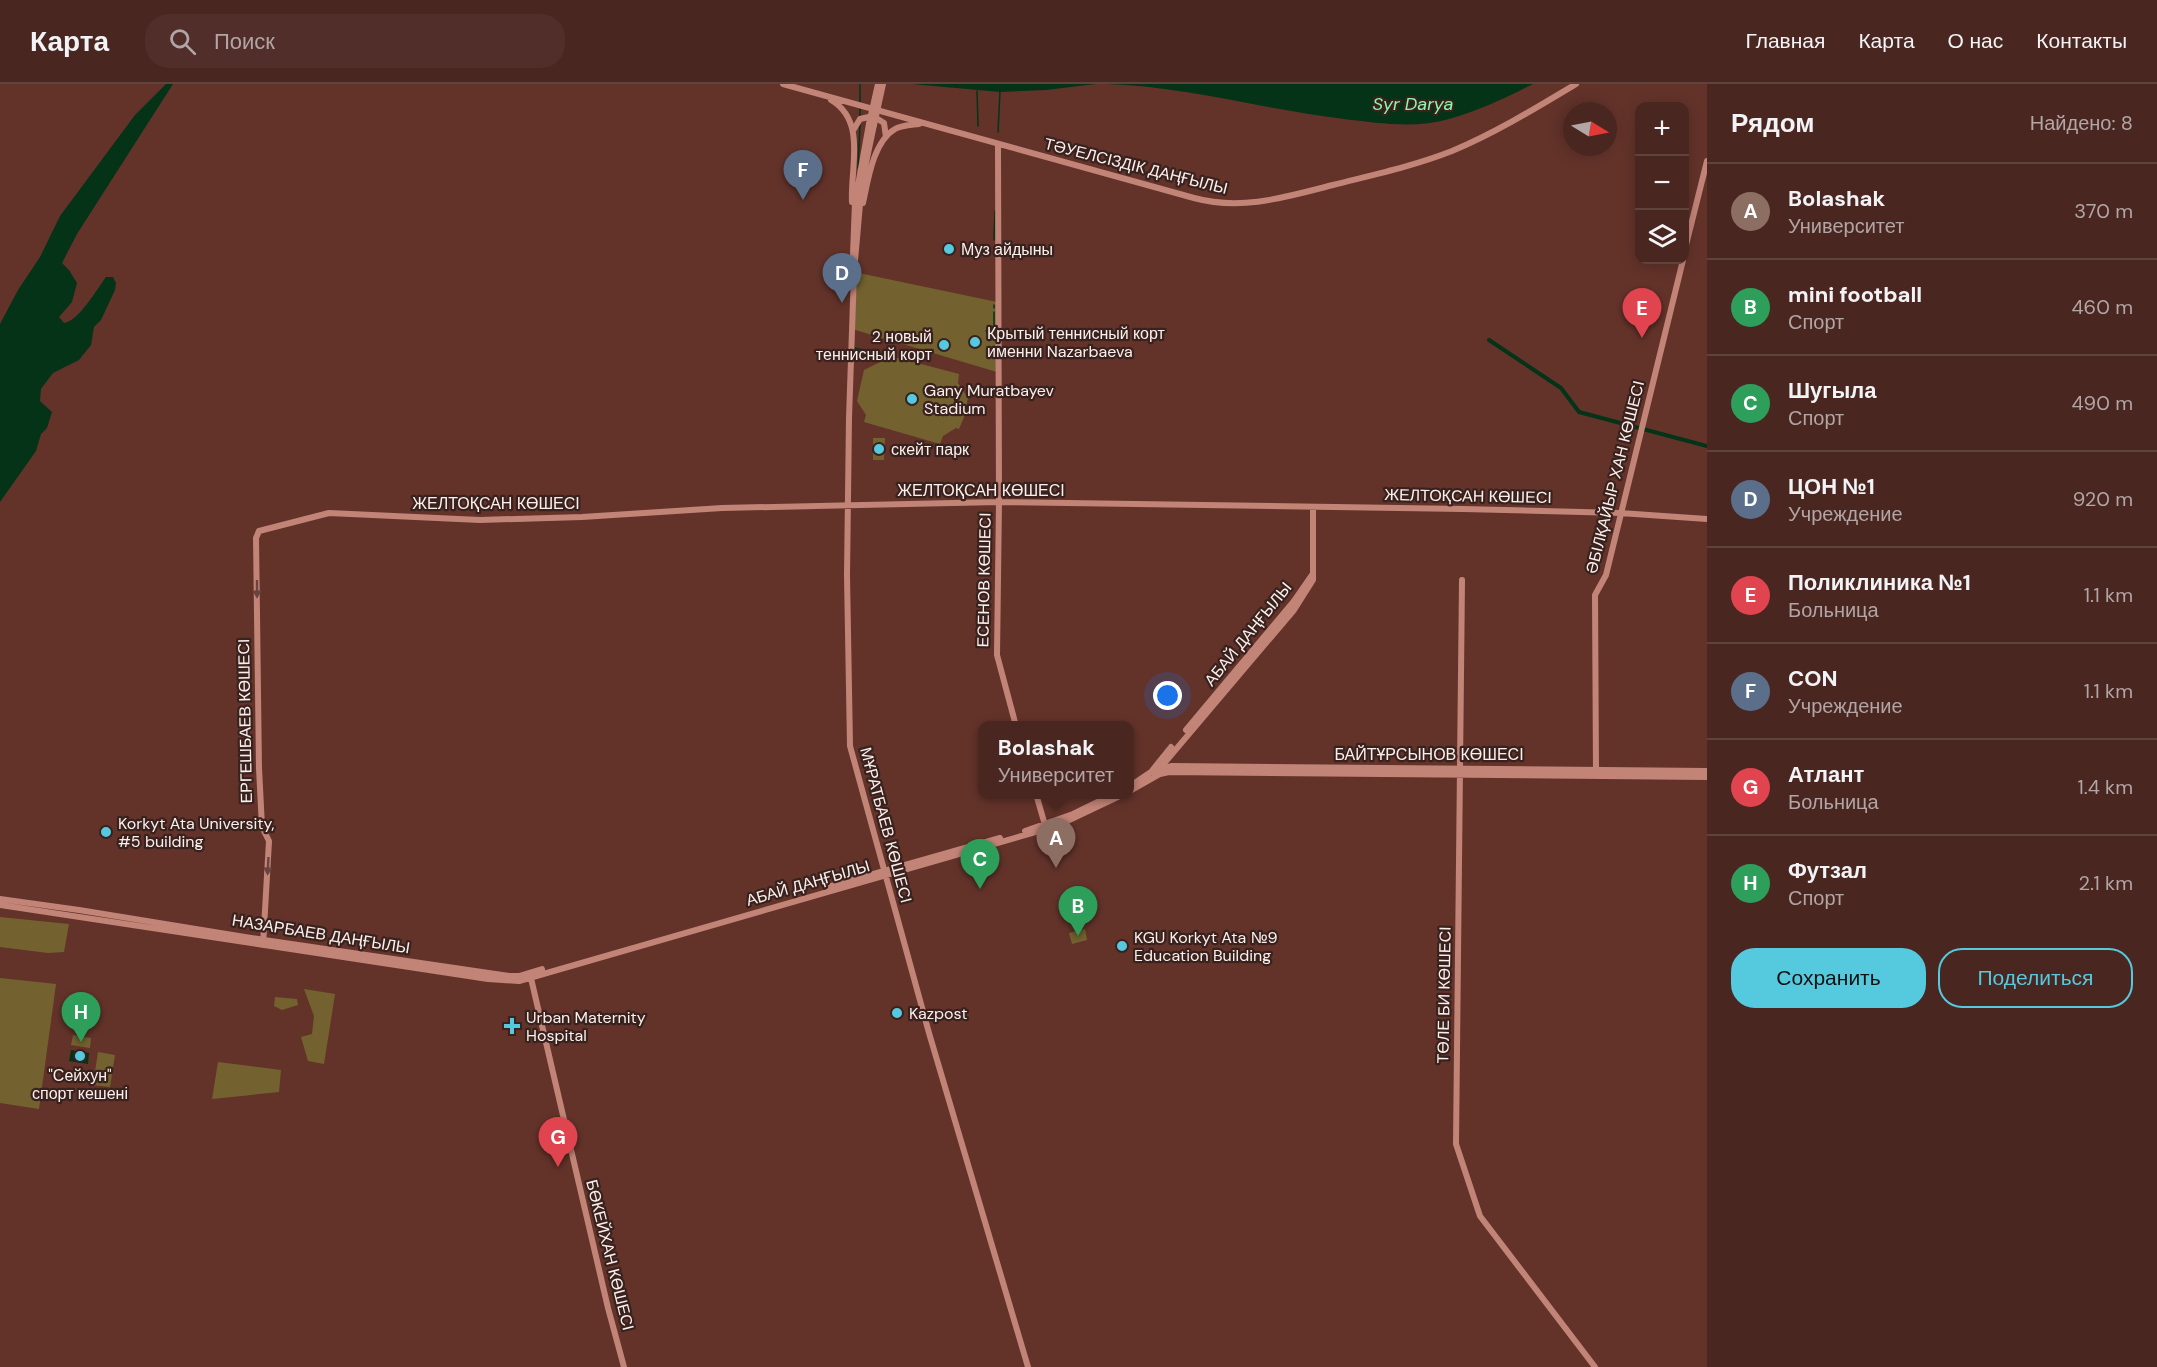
<!DOCTYPE html>
<html lang="ru">
<meta charset="utf-8">
<style>
body{margin:0;font-family:"DM Sans",sans-serif;background:#512e29;color:#f1f3f6}
.controls{position:absolute;right:18px;top:18px;display:grid;overflow:hidden;border-radius:12px;box-shadow:0 3px 15px #0003}
.controls button{width:54px;height:54px;display:grid;place-items:center;padding:0;border:0;border-bottom:2px solid #61433e;background:#4a2620;color:#f1f3f6;font:30px sans-serif}
.compass{position:absolute;left:1563px;top:18px;width:54px;height:54px;border-radius:50%;background:#4a2620;box-shadow:0 3px 15px #0003;rotate:100deg}
.you{position:absolute;left:1168px;top:612px;width:21px;height:21px;margin:-15px;border:4px solid #fff;border-radius:50%;background:#1a73e8;box-shadow:0 0 0 9px #1a73e833}
.badge{display:grid;place-items:center;width:39px;height:39px;border-radius:50%;background:#55cadf;color:#fff;font-size:20px;font-weight:700}
.pin{position:absolute;translate:-50% -50px;filter:drop-shadow(0 2px 3px #0008)}
.pin::after{content:'';position:absolute;top:32px;width:21px;height:18px;background:inherit;clip-path:polygon(0 0,100% 0,50% 100%)}
.popup{position:absolute;left:978px;top:637px;width:156px;height:78px;box-sizing:border-box;display:grid;place-content:center;border-radius:12px;background:#4a2620;filter:drop-shadow(0 2px 4px #0005);font-size:20px;white-space:nowrap;color:#b2a5a5}
.popup b{font-size:22px;color:#f1f3f6}
.popup::after{content:'';position:absolute;left:50%;top:100%;margin-left:-12px;border:12px solid transparent;border-top-color:#4a2620}
.list{margin:0;padding:0;list-style:none}
h2{display:flex;justify-content:space-between;align-items:center;height:78px;margin:0;padding:0 24px;font-size:26px}
h2 small{font-size:20px;font-weight:400;color:#b2a5a5}
.list li{display:grid;grid-template-columns:39px 1fr auto;gap:18px;align-items:center;box-sizing:border-box;height:96px;padding:0 24px;border-top:2px solid #61433e}
.list b{display:block;font-size:22px;white-space:nowrap}
.list p{margin:0;font-size:20px;white-space:nowrap;color:#b2a5a5}
.list em{font-size:20px;font-style:normal;color:#b2a5a5}
.actions{display:flex;gap:12px;padding:18px 24px}
.actions a{flex:1;padding:14px 0;border:2px solid #55cadf;border-radius:24px;text-align:center;font-size:21px;color:#55cadf}
.actions .main{background:#55cadf;color:#111}
.icon{flex:none;width:33px;height:33px;fill:none;stroke:currentColor;stroke-width:2;stroke-linecap:round;stroke-linejoin:round}
.map{position:relative;flex:none;width:1707px;height:1283px;overflow:hidden}
header{display:flex;align-items:center;gap:36px;box-sizing:border-box;height:84px;padding:0 30px;background:#4a2620;border-bottom:2px solid #61433e}
header strong{font-size:28px}
nav{display:flex;gap:33px;margin-inline-start:auto;font-size:21px}
.search{width:420px;height:54px;background:#512e29;display:flex;align-items:center;gap:15px;box-sizing:border-box;padding:0 21px;border-radius:24px;color:#b2a5a5;font-size:22px}
main{display:flex}
aside{flex:1;background:#4a2620}
.map>svg:first-child{display:block}
.green{fill:#736230}
.water{fill:#043317}
.lines{fill:none;stroke-linecap:round;stroke-linejoin:round}
.stream{stroke:#043317;stroke-width:1.5}
.canal{stroke:#043317;stroke-width:4}
.secondary{stroke:#c38478;stroke-width:6}
.secondary-bridge{stroke:#c38478;stroke-width:6}
.oneway{fill:#69443e}
.poi-dot{fill:#55cadf;stroke:#39221e;stroke-width:2}
.labels{text-anchor:middle;dominant-baseline:central;stroke-width:4.5;stroke-linejoin:round;paint-order:stroke}
.street-label{font-size:16px;fill:#fbefec;stroke:#39221e}
.poi-label{font-size:16px;fill:#fbefec;stroke:#39221e;text-anchor:start}
.water-label{font-size:18px;font-style:italic;fill:#8bf8ab;stroke:#39221e}
</style>
<header>
<strong>Карта</strong>
<div class="search"><svg class="icon" aria-label="search" viewBox="0 0 24 24"><circle cx="10" cy="10" r="6"/><path d="M15 15l6 6"/></svg>Поиск</div>
<nav><a>Главная</a><a>Карта</a><a>О нас</a><a>Контакты</a></nav>
</header>
<main>
<div class="map">
<svg width="1707" height="1283" viewBox="0 0 1707 1283">
<rect width="100%" height="100%" fill="#63332a"/>
<path class="green" d="M854,188L997,218V288L852,245Z
M883,270L959,290L958,299L968,314L966,323L967,326L959,345L956,344L943,352L940,360L864,338L866,331L857,317L864,286L880,278Z
M873,354H885L884,376H873Z
M0,833L69,840L64,868L48,869L0,863Z
M1085,845L1087,856L1072,860L1069,849Z
M0,894L56,900L39,1025L0,1019Z
M304,905L335,910L324,980L308,977L301,953L312,950L314,932Z
M275,913L297,915L298,921L282,926L274,922Z
M73,951L91,954L90,964L71,961Z
M98,968L115,971L110,1003L93,1001Z
M218,978L281,986L279,1008L212,1015Z"/>
<path class="water" d="M166,0H173L77,150L62,179L69,186L77,199L72,218L59,233L64,239C79,237 97,205 106,193H113L116,199L115,206L101,236L94,243L91,261L79,276L53,289L41,305L40,317L52,328L47,344L41,350L36,367L0,418V240L18,206L40,173L60,132L135,31Z
M912,0H1096L1046,6L1000,8Z
M1105,0H1533C1506,14 1478,27 1449,35C1415,45 1378,39 1344,35C1265,26 1186,2 1105,0Z
M71,966L89,969L88,980L69,977Z"/>
<g class="lines">
<path class="stream" d="M860,0V18
M977,7L978,42
M860,32V25
M998,48L1000,7
M858,84L860,41
M994,156L995,127
M994,221V224
M986,247L994,246V228
M854,264L883,270"/>
<path class="canal" d="M1489,256L1561,304L1579,328L1707,362"/>
<path class="secondary" d="M783,0L1194,114C1242,127 1286,113 1333,101C1372,91 1414,82 1452,67C1495,49 1536,24 1576,0
M831,16C867,37 850,84 852,118
M874,41L862,98L854,188L849,334L847,491L850,662L929,949L1028,1283
M854,45L860,35L873,32L884,39L886,53
M998,61L999,418L997,571L1016,642
M863,119C868,96 873,58 895,45C902,41 911,41 919,40
M1684,169L1707,77
M853,170L855,118L869,40
M1462,496L1456,1060L1480,1132L1595,1283
M1186,646L1294,517L1312,491
M1161,683L1294,526L1313,496V423
M1151,688L1172,682L1707,687
M1596,688L1595,511L1606,491L1683,176
M1130,702L1151,688L1171,663
M1130,707L1160,690L1169,688L1707,693
M1036,710L1045,741
M1025,747L1073,730L1114,710
M828,803L1000,754
M0,815L79,826L264,856L509,892H519L542,885
M0,821L488,895L519,897L1046,745L1063,739L1124,710
M263,861L269,757L262,743L259,684L256,454L259,447L329,429L480,436L582,433L722,424L999,418L1463,425L1620,429L1707,435
M530,890L608,1224L624,1283"/>
<path class="secondary-bridge" d="M869,40L878,0
M874,41L883,0"/>
</g>
<defs><path id="oneway-solid" d="M-6-.8H1V-3.2L6.5 0L1 3.2V.8H-6Z" transform="scale(1.5)"/></defs>
<g class="oneway">
<use href="#oneway-solid" transform="translate(257 505) rotate(90)"/>
<use href="#oneway-solid" transform="translate(268 782) rotate(93)"/>
</g>
<g class="poi-dot">
<circle cx="949" cy="165" r="6"/>
<circle cx="975" cy="258" r="6"/>
<circle cx="944" cy="261" r="6"/>
<circle cx="912" cy="315" r="6"/>
<circle cx="879" cy="365" r="6"/>
<circle cx="106" cy="748" r="6"/>
<circle cx="1122" cy="862" r="6"/>
<circle cx="897" cy="929" r="6"/>
<path d="M509 933h6v6h6v6h-6v6h-6v-6h-6v-6h6z"/>
<circle cx="80" cy="972" r="6"/>
</g>
<g class="labels">
<g class="street-label">
<text transform="translate(1136 82) rotate(14)">ТӘУЕЛСІЗДІК ДАҢҒЫЛЫ</text>
<text transform="translate(1615 393) rotate(-76)">ӘБІЛҚАЙЫР ХАН КӨШЕСІ</text>
<text x="981" y="406">ЖЕЛТОҚСАН КӨШЕСІ</text>
<text transform="translate(1468 412) rotate(1)">ЖЕЛТОҚСАН КӨШЕСІ</text>
<text x="496" y="419">ЖЕЛТОҚСАН КӨШЕСІ</text>
<text transform="translate(984 496) rotate(-89)">ЕСЕНОВ КӨШЕСІ</text>
<text transform="translate(1248 550) rotate(-51)">АБАЙ ДАҢҒЫЛЫ</text>
<text transform="translate(245 637) rotate(-91)">ЕРГЕШБАЕВ КӨШЕСІ</text>
<text x="1429" y="670">БАЙТҰРСЫНОВ КӨШЕСІ</text>
<text transform="translate(886 741) rotate(75)">МҰРАТБАЕВ КӨШЕСІ</text>
<text transform="translate(808 799) rotate(-16)">АБАЙ ДАҢҒЫЛЫ</text>
<text transform="translate(321 850) rotate(9)">НАЗАРБАЕВ ДАҢҒЫЛЫ</text>
<text transform="translate(1444 911) rotate(-89)">ТӨЛЕ БИ КӨШЕСІ</text>
<text transform="translate(610 1171) rotate(76)">БӨКЕЙХАН КӨШЕСІ</text>
</g>
<g class="poi-label">
<text x="961" y="165">Муз айдыны</text>
<text x="987" y="249">Крытый теннисный корт<tspan x="987" dy="18">именни Nazarbaeva</tspan></text>
<text x="932" y="252" text-anchor="end">2 новый<tspan x="932" dy="18">теннисный корт</tspan></text>
<text x="924" y="306">Gany Muratbayev<tspan x="924" dy="18">Stadium</tspan></text>
<text x="891" y="365">скейт парк</text>
<text x="118" y="739">Korkyt Ata University,<tspan x="118" dy="18">#5 building</tspan></text>
<text x="1134" y="853">KGU Korkyt Ata №9<tspan x="1134" dy="18">Education Building</tspan></text>
<text x="909" y="929">Kazpost</text>
<text x="526" y="933">Urban Maternity<tspan x="526" dy="18">Hospital</tspan></text>
<text x="80" y="991" text-anchor="middle">"Сейхун"<tspan x="80" dy="18">спорт кешені</tspan></text>
</g>
<g class="water-label">
<text x="1413" y="20">Syr Darya</text>
</g>
</g>
</svg>
<div class="controls">
<button>+</button>
<button>−</button>
<button><svg class="icon" aria-label="layers" viewBox="0 0 24 24"><path d="M12 4l9 5-9 5-9-5zM3 14l9 5 9-5"/></svg></button>
</div>
<svg class="compass" viewBox="-18 -18 36 36"><path d="M0-13l5 13h-10z" fill="#e53935"/><path d="M0 13l5-13h-10z" fill="#b2a5a5"/></svg>
<div class="you"></div>
<div class="pin badge" style="left:1056px;top:784px;background:#8d6e63">A</div>
<div class="popup"><b>Bolashak</b>Университет</div>
<div class="pin badge" style="left:1078px;top:852px;background:#2e9e5b">B</div>
<div class="pin badge" style="left:980px;top:805px;background:#2e9e5b">C</div>
<div class="pin badge" style="left:842px;top:219px;background:#5c6f8a">D</div>
<div class="pin badge" style="left:1642px;top:254px;background:#e0444e">E</div>
<div class="pin badge" style="left:803px;top:116px;background:#5c6f8a">F</div>
<div class="pin badge" style="left:558px;top:1083px;background:#e0444e">G</div>
<div class="pin badge" style="left:81px;top:958px;background:#2e9e5b">H</div>
</div>
<aside>
<h2>Рядом<small>Найдено: 8</small></h2>
<ul class="list">
<li><span class="badge" style="background:#8d6e63">A</span><div><b>Bolashak</b><p>Университет</p></div><em>370 m</em></li>
<li><span class="badge" style="background:#2e9e5b">B</span><div><b>mini football</b><p>Спорт</p></div><em>460 m</em></li>
<li><span class="badge" style="background:#2e9e5b">C</span><div><b>Шугыла</b><p>Спорт</p></div><em>490 m</em></li>
<li><span class="badge" style="background:#5c6f8a">D</span><div><b>ЦОН №1</b><p>Учреждение</p></div><em>920 m</em></li>
<li><span class="badge" style="background:#e0444e">E</span><div><b>Поликлиника №1</b><p>Больница</p></div><em>1.1 km</em></li>
<li><span class="badge" style="background:#5c6f8a">F</span><div><b>CON</b><p>Учреждение</p></div><em>1.1 km</em></li>
<li><span class="badge" style="background:#e0444e">G</span><div><b>Атлант</b><p>Больница</p></div><em>1.4 km</em></li>
<li><span class="badge" style="background:#2e9e5b">H</span><div><b>Футзал</b><p>Спорт</p></div><em>2.1 km</em></li>
</ul>
<div class="actions"><a class="main">Сохранить</a><a>Поделиться</a></div>
</aside>
</main>
